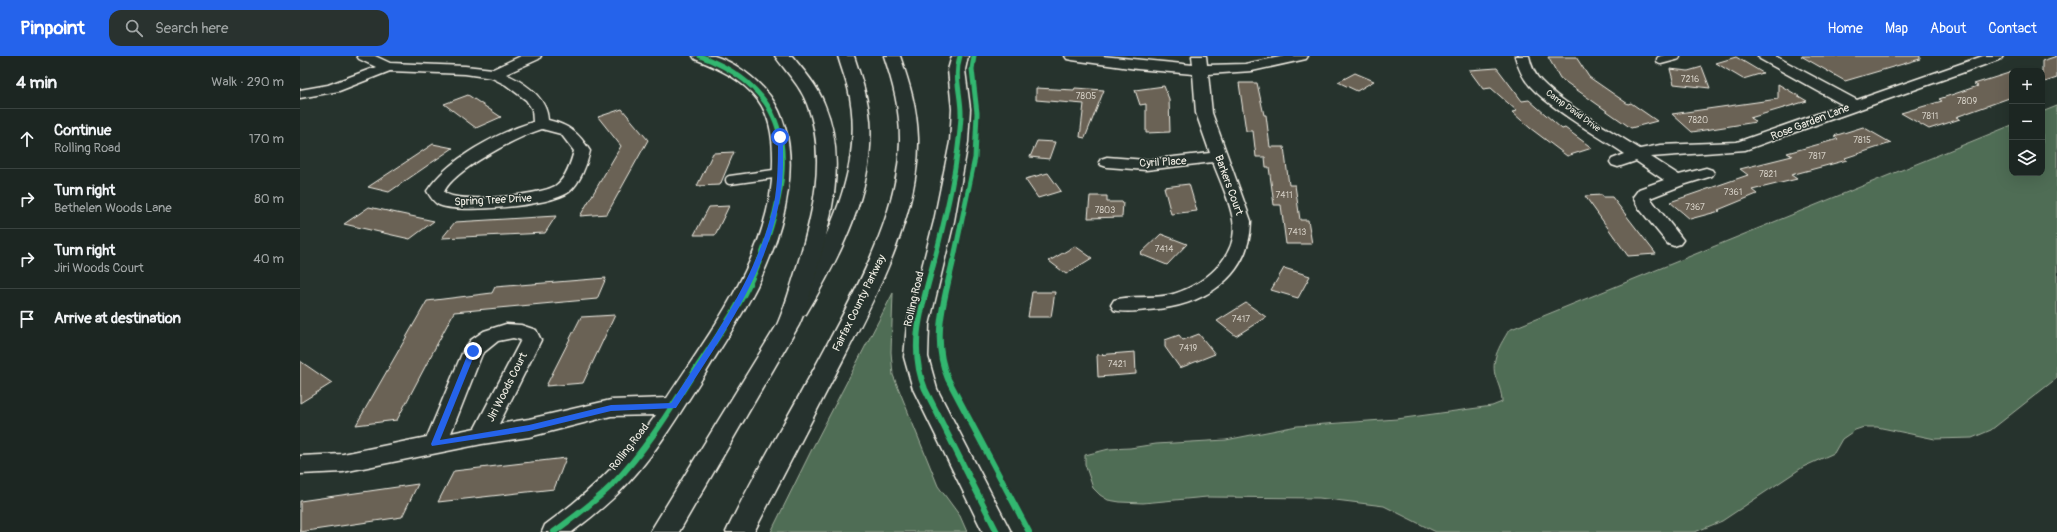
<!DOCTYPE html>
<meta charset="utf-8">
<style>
body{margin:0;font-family:Pangolin,sans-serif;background:#29322f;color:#f1f3f6}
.controls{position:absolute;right:12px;top:12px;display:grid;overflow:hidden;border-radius:8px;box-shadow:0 4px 16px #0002}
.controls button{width:36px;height:36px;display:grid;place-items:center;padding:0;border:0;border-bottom:1px solid #3a4340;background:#1c2622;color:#f1f3f6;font:20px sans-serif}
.stop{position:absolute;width:12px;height:12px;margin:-9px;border:3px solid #2563eb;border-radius:50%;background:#fff}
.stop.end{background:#2563eb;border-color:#fff;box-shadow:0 1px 4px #0008}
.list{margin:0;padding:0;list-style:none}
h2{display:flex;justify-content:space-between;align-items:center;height:52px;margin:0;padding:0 16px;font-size:17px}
h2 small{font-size:13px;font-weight:400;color:#a0a5a5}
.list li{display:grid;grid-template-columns:26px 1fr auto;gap:12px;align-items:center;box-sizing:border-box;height:60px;padding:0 16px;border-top:1px solid #3a4340}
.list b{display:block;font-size:15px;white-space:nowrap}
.list p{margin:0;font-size:13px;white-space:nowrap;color:#a0a5a5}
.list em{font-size:13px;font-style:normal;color:#a0a5a5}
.icon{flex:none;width:22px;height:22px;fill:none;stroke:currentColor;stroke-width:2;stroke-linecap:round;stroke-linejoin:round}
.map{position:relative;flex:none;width:1757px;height:476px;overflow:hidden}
header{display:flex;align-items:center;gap:24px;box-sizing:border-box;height:56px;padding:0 20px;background:#2563eb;color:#fff}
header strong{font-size:19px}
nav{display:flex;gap:22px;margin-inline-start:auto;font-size:14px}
.search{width:280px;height:36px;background:#29322f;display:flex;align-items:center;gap:10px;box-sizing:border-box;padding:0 14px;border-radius:12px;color:#a0a5a5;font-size:15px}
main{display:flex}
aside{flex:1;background:#1c2622}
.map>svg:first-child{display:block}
.green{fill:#506d55;stroke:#a2af9e}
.building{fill:#6b6254;stroke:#f4f1e8}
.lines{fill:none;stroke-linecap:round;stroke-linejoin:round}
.service-casing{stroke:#f4f1e8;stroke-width:11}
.minor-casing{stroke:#f4f1e8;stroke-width:3}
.tertiary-casing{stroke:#f4f1e8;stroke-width:3}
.primary-casing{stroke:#f4f1e8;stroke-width:3}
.motorway-casing{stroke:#f4f1e8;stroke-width:3}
.service{stroke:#26332d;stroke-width:8}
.minor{fill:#26332d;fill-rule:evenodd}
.tertiary{fill:#26332d;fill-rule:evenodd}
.primary{fill:#26332d;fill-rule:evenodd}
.motorway{fill:#26332d;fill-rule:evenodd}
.cycleway-far1-casing{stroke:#26332d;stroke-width:7}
.cycleway-casing{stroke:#26332d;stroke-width:9}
.cycleway-far1{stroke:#33b770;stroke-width:5}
.cycleway{stroke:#33b770;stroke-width:6}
.route{fill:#2563eb}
.labels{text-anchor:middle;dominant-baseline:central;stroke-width:3;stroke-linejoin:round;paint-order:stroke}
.number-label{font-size:9px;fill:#d2cdc3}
.far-street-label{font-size:9px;fill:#f4f1e8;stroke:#26332d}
.street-label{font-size:11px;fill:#f4f1e8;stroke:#26332d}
</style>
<header>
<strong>Pinpoint</strong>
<div class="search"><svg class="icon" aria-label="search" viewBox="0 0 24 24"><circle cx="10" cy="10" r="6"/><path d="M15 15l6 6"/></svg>Search here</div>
<nav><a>Home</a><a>Map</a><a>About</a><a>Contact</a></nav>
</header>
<main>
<aside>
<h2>4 min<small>Walk · 290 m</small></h2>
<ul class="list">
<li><svg class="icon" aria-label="ahead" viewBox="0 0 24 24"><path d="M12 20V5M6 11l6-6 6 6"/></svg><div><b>Continue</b><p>Rolling Road</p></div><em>170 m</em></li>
<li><svg class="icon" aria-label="right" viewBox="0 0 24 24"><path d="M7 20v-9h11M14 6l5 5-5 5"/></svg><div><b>Turn right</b><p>Bethelen Woods Lane</p></div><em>80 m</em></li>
<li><svg class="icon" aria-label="right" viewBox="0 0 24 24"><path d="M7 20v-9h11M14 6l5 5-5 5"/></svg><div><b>Turn right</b><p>Jiri Woods Court</p></div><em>40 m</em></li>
<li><svg class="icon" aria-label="arrive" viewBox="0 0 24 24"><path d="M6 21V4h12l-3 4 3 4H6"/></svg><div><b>Arrive at destination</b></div></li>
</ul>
</aside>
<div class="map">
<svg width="1757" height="476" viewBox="0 0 1757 476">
<rect width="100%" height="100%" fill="#26332d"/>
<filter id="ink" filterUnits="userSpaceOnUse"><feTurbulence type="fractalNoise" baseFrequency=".025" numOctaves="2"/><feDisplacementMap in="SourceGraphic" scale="8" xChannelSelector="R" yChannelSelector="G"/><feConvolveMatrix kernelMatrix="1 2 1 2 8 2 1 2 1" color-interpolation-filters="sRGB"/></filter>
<g filter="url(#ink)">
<path class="green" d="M1757,50V322L1691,374L1672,382L1635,383L1577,371H1564L1555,374L1542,383L1534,397L1503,411L1422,465L1395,476H1136L1084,450L1019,442L907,441L843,447L820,446L808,444L800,439L793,432L785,408V399L809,393L830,392L856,388L926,384L997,370L1097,363L1192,350L1202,346C1202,336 1198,328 1195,319C1191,302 1201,288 1209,274L1712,69V117H1742V56Z
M593,237L591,296L593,319L638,430L660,460L667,476H471L513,391Z"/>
<path class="building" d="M1501,0H1620V3L1545,25Z
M1757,0V22L1742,27V5Z
M1248,1H1276L1289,21L1328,48L1331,47L1357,65L1331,72L1260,22Z
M1436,1L1463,17L1443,23L1416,7Z
M1402,11L1410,32L1374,28L1370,13L1388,15Z
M1197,12L1222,45L1229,44L1262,73L1265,72L1292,92L1267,100L1230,72L1212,56L1217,55L1191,32L1183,33L1169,14Z
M1712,16V41L1656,61L1660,63L1629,73L1601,57L1642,45L1639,43L1678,30L1674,28Z
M1055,17L1074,25L1057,35L1038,26Z
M939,27H957L964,59H966L970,91H984L989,129H995L1000,164H1008L1012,188H986L981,149H974L969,111H966L965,101H956L953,75H946Z
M1478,28L1507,45L1450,62L1456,66L1392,76L1372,58L1478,43Z
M864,30L869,43L870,76L846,77V48L840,49L835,34Z
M736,32L774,34L775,32L804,34L785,82L780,81L784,48L736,44Z
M168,39L201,61L176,72L144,48Z
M322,53L348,84L307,158L280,160L321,90L298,61Z
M1563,71L1591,87L1545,102L1547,104L1491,119L1497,123L1452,134L1457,138L1418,154L1420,155L1390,163L1370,146L1448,119L1440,113L1492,100L1487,97L1538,83L1534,80Z
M737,85L755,86L749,103L730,101Z
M133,88L153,92L89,136L68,131Z
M434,96L420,129L397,130L413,97Z
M748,117L761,135L738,142L725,123Z
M889,128L897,155L871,158L864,131Z
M1302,139L1303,141H1312L1356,198L1328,200L1285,140Z
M790,140H807V146H823L822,161L788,162Z
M429,150L415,179H394L409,151Z
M69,151L134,165L110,183L44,168Z
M256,160L245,177L142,182L155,166Z
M861,178L887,188L867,209L840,198Z
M775,190L792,202L766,218L749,205Z
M984,212L1010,220L998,242L971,234Z
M306,222L297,243L154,256L97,364L56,369L127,245L192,237L195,231Z
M732,236H755L751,261H728Z
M946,247L966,261L936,280L917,265Z
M315,259L283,327L246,330L281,261Z
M899,278L915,298L880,312L865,291V284L879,279L883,284Z
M835,296L836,318L798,321L797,299Z
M0,305L32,327L0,347Z
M266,402L254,433L138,446L154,415Z
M118,428L102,461L0,476V445Z"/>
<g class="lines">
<defs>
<path id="service" d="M1361,4L1376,0
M430,124L481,117"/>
<path id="minor" d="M57,0H75L90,7L165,10L193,13L221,0H241L239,3L206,18C225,27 247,41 248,64C269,69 279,77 290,95C287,108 280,127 269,136C251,150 160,158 139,149C133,146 130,140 127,135C148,103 197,77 233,66L232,53L226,44L206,29L192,22L165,18L90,15L39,35L0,42V34L28,29L76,11L59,3ZM242,73L261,78L274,95C271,106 266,123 255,130C240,139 157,149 144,136C153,114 219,80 242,73Z
M393,0C400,0 408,0 414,0C435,6 457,23 470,40C508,92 484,177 457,230C442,260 423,288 405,318C381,355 359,393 329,426C312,445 292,461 272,476H242L245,469C289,437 325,403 356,359L311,360L229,381L182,388L43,416L0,418V400L43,398L127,381L163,295L171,284L184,275L206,268L221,269L236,274L241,284L199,368L229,363L311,344L367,342C415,269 474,193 473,102C473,82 470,60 458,44C442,23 418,12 395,3ZM213,282L221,284L175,372L151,377L182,298L198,285Z
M765,0H802L893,9L892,0H906L907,9L945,8L985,0H1008L1006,3L952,15L908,18L912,57L951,165C950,223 901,251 848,254C837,255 825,257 814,254L811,249L814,244C832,239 851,243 869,239C901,232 940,201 933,164C930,145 920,125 913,106L846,114L807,111L801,109L799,106L801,103L807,101L846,104L910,97L896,57L893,18L837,13L772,4L767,3Z
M1215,0H1229C1231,9 1234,18 1241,25C1266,51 1309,73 1340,93L1360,89L1437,86L1543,49L1460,3L1458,0H1475L1557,44L1683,0H1703L1701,3L1445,94L1351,101L1379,119L1406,112L1412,114L1414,117L1412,120L1383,129L1350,142L1383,184L1380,188L1374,190L1368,188L1338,151L1333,141L1339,133L1364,124L1336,105L1318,111L1312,109L1310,106L1312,103L1325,98C1297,79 1252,54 1230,30C1222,21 1218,11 1215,0Z"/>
<path id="tertiary" d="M652,0H668L665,14L670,53L668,86L654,165L629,269L628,301L637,333L711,476H683L613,333L604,301L607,269L634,165L650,86L652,53L648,14Z"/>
<path id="primary" d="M538,0H554C561,21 568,42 570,65C575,133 540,201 506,258L498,261L490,258L487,253C525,188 567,110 548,32C545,21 541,11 538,0Z"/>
<path id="motorway" d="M475,0H492C504,15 517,29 524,47C547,100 532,161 517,214C512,233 507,251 499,269L379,476H350L477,269C485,251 490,233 496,214C512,162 528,102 507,48C500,29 486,16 475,0Z
M584,0H600C610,29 617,52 618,82C620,164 568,255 532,325C506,375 480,426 454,476H426C458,409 498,345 532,279C564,219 599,152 600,83C600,53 593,27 584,0Z"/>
</defs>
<use href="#service" class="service-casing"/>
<use href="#minor" class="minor-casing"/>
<use href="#tertiary" class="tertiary-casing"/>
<use href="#primary" class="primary-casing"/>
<use href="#motorway" class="motorway-casing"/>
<use href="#service" class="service"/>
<use href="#minor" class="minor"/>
<use href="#tertiary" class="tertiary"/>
<use href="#primary" class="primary"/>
<use href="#motorway" class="motorway"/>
<defs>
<path id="cycleway-far1" d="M400,0C504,39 492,119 459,206
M634,206C646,159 658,110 661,61C662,40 653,21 660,0
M653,206L675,102L677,57L672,13L674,0"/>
<path id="cycleway" d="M634,205C623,248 607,290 625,333L697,476
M653,205C644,245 631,284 648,323L729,476
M254,476C274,461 295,446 313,428C347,393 372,351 398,310C420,277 445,243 459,205"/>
</defs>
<use href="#cycleway-far1" class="cycleway-far1-casing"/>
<use href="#cycleway" class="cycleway-casing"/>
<use href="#cycleway-far1" class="cycleway-far1"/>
<use href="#cycleway" class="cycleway"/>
</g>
</g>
<path class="route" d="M480,79L483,81C483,103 484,125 479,147C464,224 417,288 376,352L311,355L229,375L132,390L131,388L169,295L173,293L176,295L140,384L229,369L311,349L371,347C412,284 457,222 474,148C478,126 478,103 478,81Z"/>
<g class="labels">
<g class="number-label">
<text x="1390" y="23">7216</text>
<text x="786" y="40">7805</text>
<text x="1667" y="45">7809</text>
<text x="1630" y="60">7811</text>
<text x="1398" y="64">7820</text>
<text x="1562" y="84">7815</text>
<text x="1517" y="100">7817</text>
<text x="1468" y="118">7821</text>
<text x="1433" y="136">7361</text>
<text x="984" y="139">7411</text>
<text x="1395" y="151">7367</text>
<text x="805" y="154">7803</text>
<text x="997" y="176">7413</text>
<text x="864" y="193">7414</text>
<text x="941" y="263">7417</text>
<text x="888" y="292">7419</text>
<text x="817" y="308">7421</text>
</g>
<g class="far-street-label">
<text transform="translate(1273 55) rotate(36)">Camp David Drive</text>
</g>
<g class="street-label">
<text transform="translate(1510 66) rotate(-21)">Rose Garden Lane</text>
<text transform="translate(863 106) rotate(-3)">Cyril Place</text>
<text transform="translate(929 129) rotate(70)">Barkers Court</text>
<text transform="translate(193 144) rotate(-3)">Spring Tree Drive</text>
<text transform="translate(614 243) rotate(-77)">Rolling Road</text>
<text transform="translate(559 247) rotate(-64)">Fairfax County Parkway</text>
<text transform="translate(207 331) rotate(-63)">Jiri Woods Court</text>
<text transform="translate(329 391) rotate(-52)">Rolling Road</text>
</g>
</g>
</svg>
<div class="controls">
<button>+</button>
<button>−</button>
<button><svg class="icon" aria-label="layers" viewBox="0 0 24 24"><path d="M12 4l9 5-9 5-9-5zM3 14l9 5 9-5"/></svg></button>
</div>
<div class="stop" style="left:480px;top:81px"></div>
<div class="stop end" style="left:173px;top:295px"></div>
</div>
</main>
